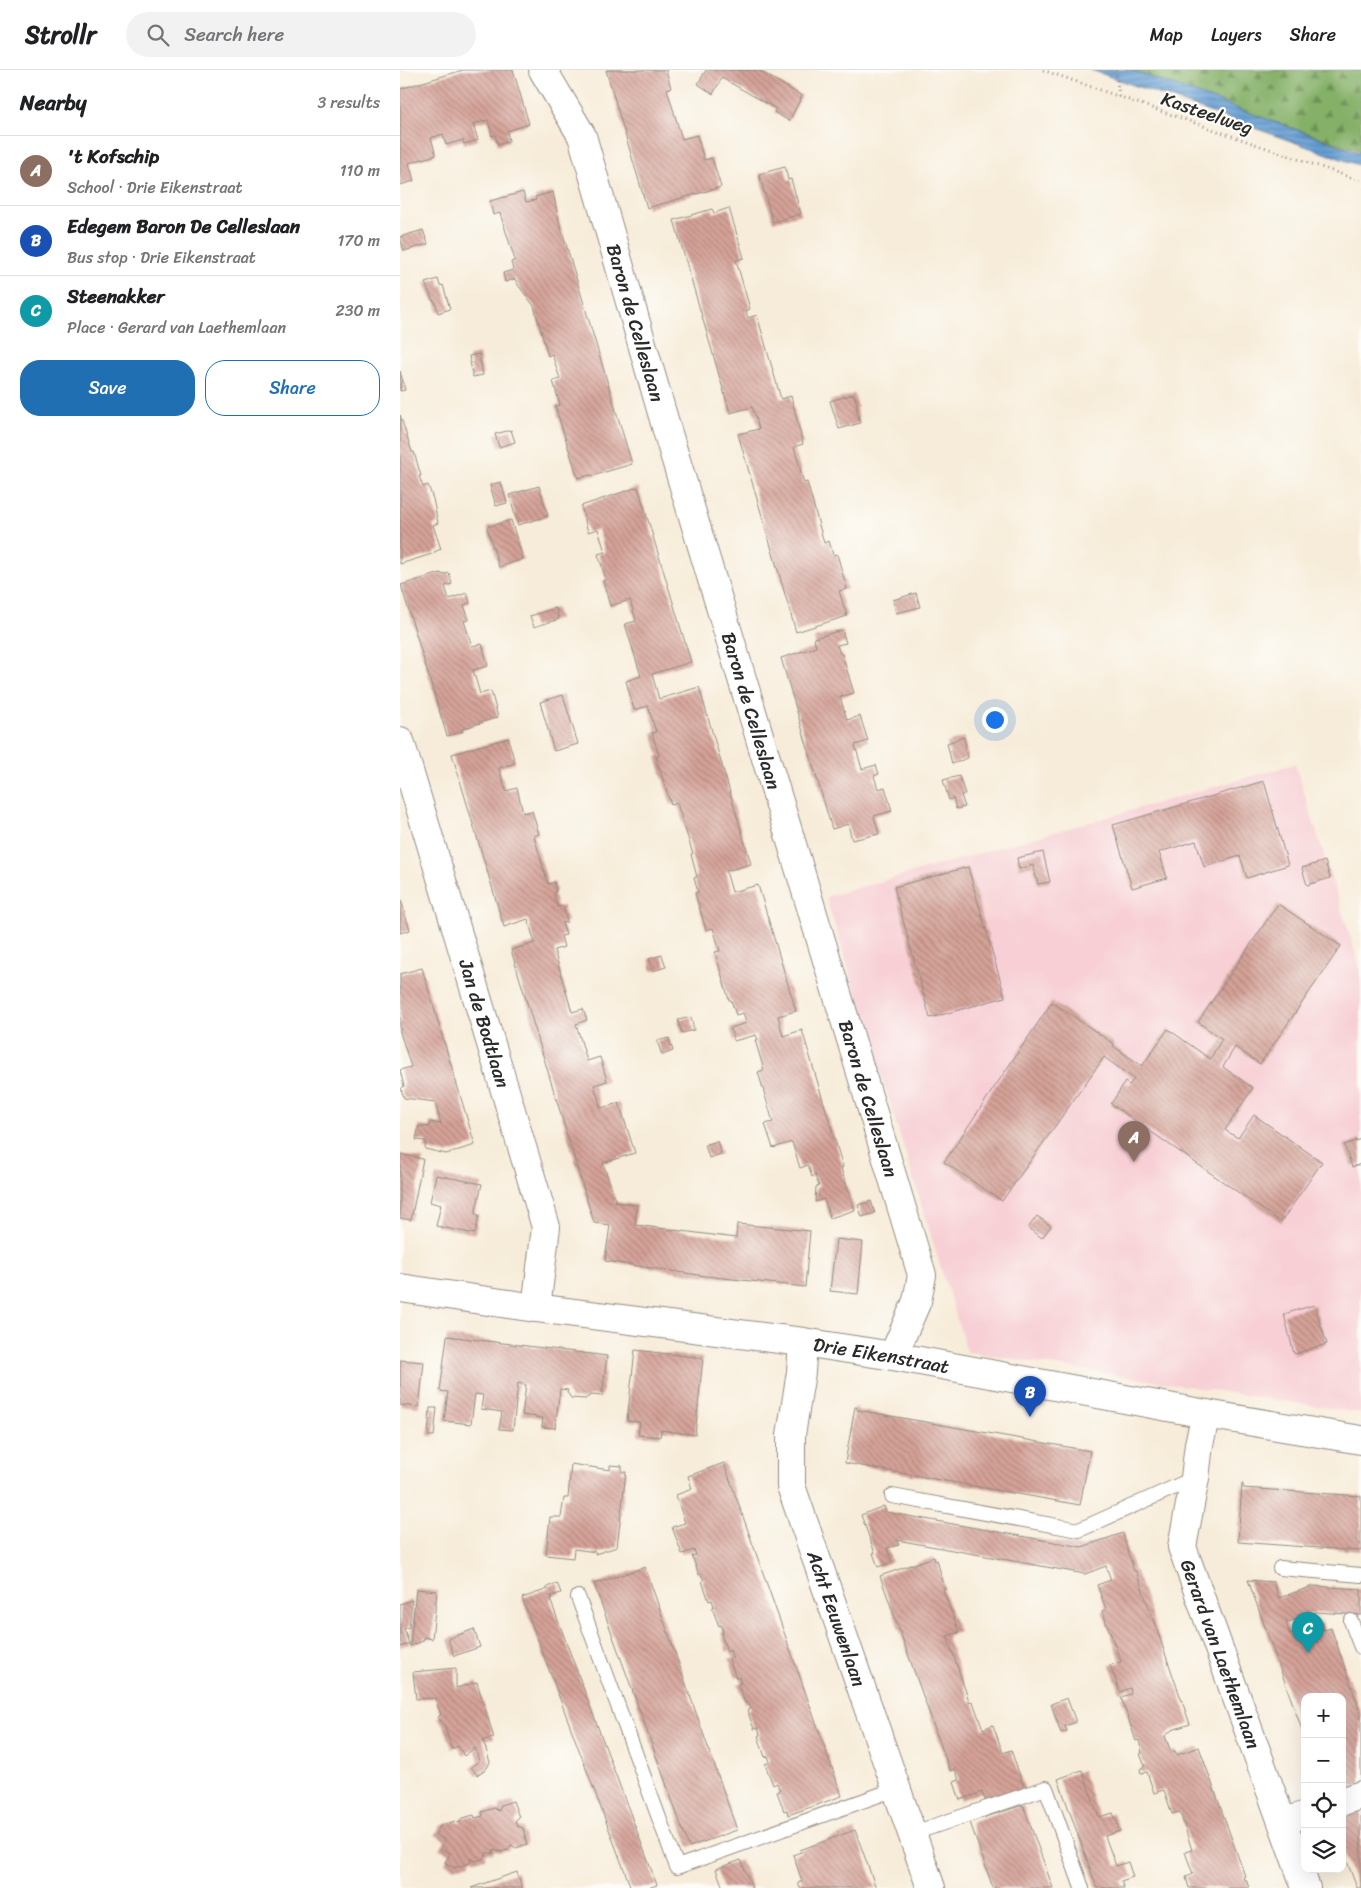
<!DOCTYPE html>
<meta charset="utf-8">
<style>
body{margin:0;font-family:Sriracha,sans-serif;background:#f2f2f2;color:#202124}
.controls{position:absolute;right:15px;bottom:15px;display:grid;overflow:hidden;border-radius:10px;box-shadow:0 5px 20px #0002}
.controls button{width:45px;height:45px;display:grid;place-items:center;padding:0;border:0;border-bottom:1px solid #e0e0e0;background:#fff;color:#202124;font:25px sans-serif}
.you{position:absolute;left:594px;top:649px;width:18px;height:18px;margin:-12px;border:4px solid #fff;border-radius:50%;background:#1a73e8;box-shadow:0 0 0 8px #1a73e833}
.badge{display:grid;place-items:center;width:32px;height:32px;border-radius:50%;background:#1f6fb2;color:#fff;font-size:16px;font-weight:700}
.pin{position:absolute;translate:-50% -41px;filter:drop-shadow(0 1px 2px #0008)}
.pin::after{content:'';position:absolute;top:26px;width:18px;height:15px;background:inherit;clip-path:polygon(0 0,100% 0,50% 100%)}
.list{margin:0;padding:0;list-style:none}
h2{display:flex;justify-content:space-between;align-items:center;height:65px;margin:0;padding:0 20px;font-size:21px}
h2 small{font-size:16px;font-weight:400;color:#757577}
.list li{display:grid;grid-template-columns:32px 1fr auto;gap:15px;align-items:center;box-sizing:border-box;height:70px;padding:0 20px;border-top:1px solid #e0e0e0}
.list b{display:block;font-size:19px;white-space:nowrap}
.list p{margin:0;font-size:16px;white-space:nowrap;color:#757577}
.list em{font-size:16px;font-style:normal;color:#757577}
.actions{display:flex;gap:10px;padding:15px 20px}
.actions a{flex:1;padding:11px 0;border:1px solid #1f6fb2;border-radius:20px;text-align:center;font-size:18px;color:#1f6fb2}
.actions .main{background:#1f6fb2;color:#fff}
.icon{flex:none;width:28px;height:28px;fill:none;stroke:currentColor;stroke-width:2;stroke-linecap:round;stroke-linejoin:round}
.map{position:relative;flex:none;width:961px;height:1818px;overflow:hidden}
header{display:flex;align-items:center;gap:30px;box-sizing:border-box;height:70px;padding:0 25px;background:#fff;border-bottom:1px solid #e0e0e0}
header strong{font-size:24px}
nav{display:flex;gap:28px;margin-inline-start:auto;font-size:18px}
.search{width:350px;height:45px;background:#f2f2f2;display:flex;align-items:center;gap:12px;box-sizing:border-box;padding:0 18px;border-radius:28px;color:#757577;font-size:19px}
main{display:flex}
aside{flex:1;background:#fff}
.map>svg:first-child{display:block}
.built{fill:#f7cfd4}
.forest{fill:url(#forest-firs);stroke:#586e49}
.water{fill:url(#water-rules);stroke:#486480}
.building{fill:url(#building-back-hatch)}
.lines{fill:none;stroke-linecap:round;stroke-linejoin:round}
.service-casing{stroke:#918c82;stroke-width:16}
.minor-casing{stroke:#918c82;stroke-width:30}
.tertiary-casing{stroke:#918c82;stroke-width:30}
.path{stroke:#918c82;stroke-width:3;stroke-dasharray:1 4;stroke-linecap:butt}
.service{stroke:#fff;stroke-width:14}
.minor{stroke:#fff;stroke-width:28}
.tertiary{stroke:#fff;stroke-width:28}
.labels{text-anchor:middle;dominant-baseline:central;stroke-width:4.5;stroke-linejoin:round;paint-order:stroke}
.street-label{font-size:19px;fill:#2b2b2b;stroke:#fdfcf7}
</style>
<header>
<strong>Strollr</strong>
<div class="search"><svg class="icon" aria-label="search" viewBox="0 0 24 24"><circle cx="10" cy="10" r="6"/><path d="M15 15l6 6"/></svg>Search here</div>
<nav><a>Map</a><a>Layers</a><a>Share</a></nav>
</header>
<main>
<aside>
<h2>Nearby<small>3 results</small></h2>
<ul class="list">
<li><span class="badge" style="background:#8d6e63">A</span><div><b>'t Kofschip</b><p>School · Drie Eikenstraat</p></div><em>110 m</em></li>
<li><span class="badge" style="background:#1a4fb4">B</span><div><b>Edegem Baron De Celleslaan</b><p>Bus stop · Drie Eikenstraat</p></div><em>170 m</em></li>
<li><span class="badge" style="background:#0f9aa8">C</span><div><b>Steenakker</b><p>Place · Gerard van Laethemlaan</p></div><em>230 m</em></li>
</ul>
<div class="actions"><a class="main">Save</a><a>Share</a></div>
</aside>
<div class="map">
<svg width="961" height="1818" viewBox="0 0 961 1818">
<defs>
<pattern id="forest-firs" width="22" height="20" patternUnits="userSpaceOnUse" patternTransform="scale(1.25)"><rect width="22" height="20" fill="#84b067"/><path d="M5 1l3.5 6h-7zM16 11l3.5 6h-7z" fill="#6c8f55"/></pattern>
<pattern id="water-rules" width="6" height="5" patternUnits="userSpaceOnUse" patternTransform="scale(1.25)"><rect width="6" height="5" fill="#659ed4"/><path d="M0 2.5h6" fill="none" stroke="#5381ac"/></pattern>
<pattern id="building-back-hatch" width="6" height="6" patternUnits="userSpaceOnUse" patternTransform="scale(1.25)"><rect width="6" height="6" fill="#d5a298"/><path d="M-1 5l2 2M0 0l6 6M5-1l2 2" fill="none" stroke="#ad847c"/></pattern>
</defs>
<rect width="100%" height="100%" fill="#fdfcf7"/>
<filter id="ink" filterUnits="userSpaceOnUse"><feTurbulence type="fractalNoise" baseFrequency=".02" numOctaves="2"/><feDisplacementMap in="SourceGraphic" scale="10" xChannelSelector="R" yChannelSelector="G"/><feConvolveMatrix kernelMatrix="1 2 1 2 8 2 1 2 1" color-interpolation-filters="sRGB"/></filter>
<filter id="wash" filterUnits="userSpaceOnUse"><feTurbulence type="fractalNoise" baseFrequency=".0096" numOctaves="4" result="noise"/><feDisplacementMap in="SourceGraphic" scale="20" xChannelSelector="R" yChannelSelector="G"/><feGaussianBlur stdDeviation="1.12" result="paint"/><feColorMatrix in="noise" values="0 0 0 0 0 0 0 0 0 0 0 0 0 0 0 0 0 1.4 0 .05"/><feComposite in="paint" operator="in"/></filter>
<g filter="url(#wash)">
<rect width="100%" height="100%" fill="#f7ecd9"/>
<path class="built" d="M895,694L961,901V1343L567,1282L426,827Z"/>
<path class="forest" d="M719,0H961V81Z"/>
<path class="water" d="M691,0H731L961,83V96Z"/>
<g id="blocks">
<path class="building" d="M63,0H113L129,54L107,61L109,71L98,75L95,65L92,66L88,50L73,54L78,70L64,74L63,70L46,75L43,64L31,68L36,85L9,93L14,111L0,115V19Z
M206,0H266L271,18L267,19L282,69L297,65L304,90L312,88L321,117L247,138Z
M306,0H358L402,26L389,51L374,42L376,39L322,8L313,24L298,14Z
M385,97L388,110L391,109L401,144L373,152L359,104Z
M123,122L126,132L136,130L135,127L153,122L159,151L232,394L192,406L191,405L178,408L155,336L160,335L153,311L160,309L152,284L148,286L134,236L118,215L115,209L105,212L103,203L113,200L111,192L115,190L100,143L93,145L90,131Z
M329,138L344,188L336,190L350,239L346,241L348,248L357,245L381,329L391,326L403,374L394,377L404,413L407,412L424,473L429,471L433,485L437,484L447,519L439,521L447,546L396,562L338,364L359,359L356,348L352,337L330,343L274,150L312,139L314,143Z
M23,160L28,174L4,181L0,167Z
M38,209L40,216L43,215L50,239L38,243L35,231H33L25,213Z
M79,284L83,305L73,307L69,286Z
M0,301L5,320L0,321Z
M454,324L458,337L456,338L460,353L439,359L430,331Z
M0,345L12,382H14L21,406H19L23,417L28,415L33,429L38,453L33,455L41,479L34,482L35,483L0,494Z
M111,360L115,372L99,377L95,364Z
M101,412L107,433L96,436L90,415Z
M139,416L148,446L118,455L109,425Z
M238,417L291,592L252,604L259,629L299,617L351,794L326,801L332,822L358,815L396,941L378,946L383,966L402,960L443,1097L441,1098L444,1108L455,1140L430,1148L424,1129L415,1132L416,1117L419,1116L415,1105L412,1107L408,1095L400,1098L392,1072L373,1078L365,1054L373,1052L358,1002L364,1000L355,970H358L356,965L334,971L330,958L347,953L343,943L336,945L331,930H329L315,882L320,881L313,858L306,860L295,823L298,822L294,808L297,807L291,784L293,783L292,781L277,733L271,735L256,687L259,686L252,663L256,662L248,636L234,640L226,611L241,606L225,554L236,551L230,530L210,536L203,511L206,509L198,484L205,482L198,459L188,462L181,436Z
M111,450L123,489L99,497L87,457Z
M41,503L42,505L49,503L52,514L45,516L49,529L67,523L70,533L64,535L69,550L64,551L72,576L82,574L88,596L73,600L80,624L91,621L98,647L62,659L63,661L47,666L1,515Z
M516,523L520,537L496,543L493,530Z
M156,538L159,549L134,557L130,546Z
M442,560L446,573L437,575L440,584H442L454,623L440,627L447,650L460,646L468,671L455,675L462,699L476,695L479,704L474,706L478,719L485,717L492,741L474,746L479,764L452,770L448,754L432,759L381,588L416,577L414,568Z
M163,625L178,674L154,681L140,632Z
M564,667L568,688L552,694L547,673Z
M108,668L115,693L99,698L106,721L117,718L123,743L132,741L139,764L134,766L148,814L154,812L156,819L154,826L157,837L163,836L167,852L162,853L166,865L161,866L164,877L154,880L172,942L183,939L187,950L176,954L187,991L200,987L207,1011L194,1015L201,1038L219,1033L235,1083L203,1093L216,1132L237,1135L235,1155L336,1168L337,1154L410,1161L405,1217L305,1206L205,1191L210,1155L194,1153L111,880L135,873L131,860L128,849L104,857L52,684Z
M559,706L565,724L561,725L565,737L556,739L553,728L549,730L543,710Z
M864,711L888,795L847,808L840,786L804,797L796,771L759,782L767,808L732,818L713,755Z
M643,782L650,812L638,814L633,795L619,799L617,788Z
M925,791L930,808L907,815L902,798Z
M568,797L605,927L530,948L494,817Z
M0,828L10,860L0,863Z
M878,834L941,876L860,994L835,977L823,997L853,1018L825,1060L838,1068L854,1045L922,1092L881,1152L711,1034L725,1012L729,1015L734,1009L704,987L602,1131L544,1092L652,932L714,974L713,976L742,996L768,959L810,989L822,969L798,952Z
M262,885L266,897L252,901L249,889Z
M22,898L75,1075L46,1084L25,1079L26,1071L16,1070L19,1056L29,1057L30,1052L41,1054L35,1032L4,1028L1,1019L4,1016L0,1000L11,997L0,962V904Z
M291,947L294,960L282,963L278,950Z
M269,968L273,981L262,985L257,971Z
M961,1069V1094L952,1097L944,1075Z
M317,1071L321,1084L309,1088L305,1075Z
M0,1084L23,1089L11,1150L0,1148Z
M36,1105L82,1114L75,1144L79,1145L75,1164L36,1156L41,1135L30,1132Z
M471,1131L475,1143L462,1147L458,1135Z
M637,1146L651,1156L642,1168L628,1158Z
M436,1169L463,1172L458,1224L430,1221Z
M914,1235L927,1274L894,1284L884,1244Z
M47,1266L207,1286L202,1326L191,1325L185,1329L171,1328L167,1322L168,1320L160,1319L155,1358L142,1357L143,1348L122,1345L126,1315L118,1313L113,1360L99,1359L102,1342L81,1339L83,1325L75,1324L71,1354L44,1351L48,1322L40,1321Z
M235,1280L303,1288L295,1365L261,1360L260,1367L238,1365L240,1352L227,1351Z
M0,1290L24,1292L19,1337L0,1335Z
M455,1337H457V1340L690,1381L680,1435L445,1393Z
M30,1338H37L34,1366H28Z
M324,1393L442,1726L388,1745L387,1740L384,1741L377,1722L380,1721L377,1713L373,1715L365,1694L370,1692L368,1686L365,1687L358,1666L360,1665L358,1658L354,1659L347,1640L351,1639L348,1632L345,1633L338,1614L341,1613L339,1607L336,1608L329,1589L333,1588L331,1584L330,1580L327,1582L321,1563L323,1562L321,1555L319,1556L312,1538L314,1537L313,1533L312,1530L309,1531L302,1511L304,1510L301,1504L299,1505L292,1486L296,1485L294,1480L282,1484L272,1457L285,1453L276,1425L292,1419L288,1406Z
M171,1394L210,1400V1395L222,1396V1402H226L217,1477L195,1484L196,1482L174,1479L173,1488L146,1485L150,1447H161L164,1428H168Z
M842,1414H843V1418L961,1426V1481L838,1472Z
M484,1436L486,1442L682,1477L723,1463L729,1487H730L734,1501H736L790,1654L772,1660L765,1666L771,1682L775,1681L777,1685L799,1677L845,1806L843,1807L844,1810L846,1809L849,1818H789L786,1807L793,1804L785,1782L792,1780L780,1742L772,1744L764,1720L754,1723L747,1702L741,1703L740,1699L745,1696L740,1684L742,1683L739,1670L736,1671L721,1627L731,1624L730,1618L720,1622L710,1595L721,1592L702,1541L706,1539L697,1515L711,1510L706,1496L685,1504L497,1470L499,1475L487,1478L492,1492L478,1497L473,1483H475L461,1445Z
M534,1487L535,1491L537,1490L545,1519L543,1520L559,1562L547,1566L569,1631L573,1632L583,1659L593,1655L603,1683L611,1680L625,1720L586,1733L582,1722L560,1730L554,1712L559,1710L555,1699L550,1701L480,1506Z
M245,1497L337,1760L289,1777L194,1514Z
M848,1510L873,1512L879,1528L913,1516L961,1519V1545L916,1542L886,1553L890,1564L922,1553L924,1560L931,1558L961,1644V1713L942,1720V1627H905L904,1665Z
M157,1513L161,1523L151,1526L152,1528L150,1529L257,1815L248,1818H231L122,1528L148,1519L147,1517Z
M16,1519L37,1521L32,1569L24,1567L23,1571L10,1576Z
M12,1530L9,1557L4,1559L9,1574L0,1577V1534Z
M74,1559L80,1577L54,1586L48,1569Z
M56,1598V1618L77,1612L94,1668L83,1670L90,1692L87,1698L77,1705L71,1697L79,1691L75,1678L64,1686L58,1676L52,1679L45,1658L38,1647L41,1645L35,1628L16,1629L13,1602Z
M667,1628L676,1652L665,1656L667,1661L661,1663L651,1634Z
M682,1700L699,1747L713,1743L720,1761L705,1766L716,1796L728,1792L733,1807L721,1811L724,1818H697L658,1709Z
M113,1731L119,1747L115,1751L117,1756L123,1758L127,1774L116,1778L111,1775L108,1780L100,1782L94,1780L92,1784L87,1782L85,1788L76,1791L71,1788L70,1793L54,1798L45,1793L50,1783L40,1779L45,1770L35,1765L40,1756L55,1751L60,1753L62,1748L74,1745L75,1748L83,1746L82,1742L94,1738L99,1741L101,1735Z
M623,1735L653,1818H593L570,1752Z
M961,1738V1818H957L942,1778V1745Z
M455,1760L476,1818H400L398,1813L402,1811L393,1785L401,1782L400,1780Z
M341,1790L352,1818H323L316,1799Z
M117,1802L122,1818H71Z"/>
</g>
</g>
<g filter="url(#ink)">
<use href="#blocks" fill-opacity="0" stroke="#918c82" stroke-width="1"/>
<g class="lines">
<defs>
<path id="service" d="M492,1426L679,1460L795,1408
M880,1498L961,1505
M178,1527L277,1797L496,1719
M951,1551L961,1577
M942,1724L961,1718
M942,1739L961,1732
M880,1746L905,1738
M885,1758L905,1751
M511,1764L646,1718L682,1818"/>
<g id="minor">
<path id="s1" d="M143,0L182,66L269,367L522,1205L517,1231L493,1286"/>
<path id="s2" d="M0,671L146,1157L136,1238"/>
<path id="s3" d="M403,1272L401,1302L391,1365V1416L531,1818"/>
<path id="s4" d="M806,1344L799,1374L795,1408L782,1477L906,1818"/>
</g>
<g id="tertiary">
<path id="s5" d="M0,1218L136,1238L403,1272L493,1286L806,1344L961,1370"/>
</g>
</defs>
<use href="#service" class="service-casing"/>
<use href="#minor" class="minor-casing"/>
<use href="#tertiary" class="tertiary-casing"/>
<path class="path" d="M643,0L961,111
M716,0L719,27"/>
<use href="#service" class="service"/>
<use href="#minor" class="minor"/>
<use href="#tertiary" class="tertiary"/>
</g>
</g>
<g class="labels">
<g class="street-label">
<text transform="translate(807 43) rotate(19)">Kasteelweg</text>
<text stroke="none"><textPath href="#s1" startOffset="271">Baron de Celleslaan</textPath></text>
<text stroke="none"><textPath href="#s1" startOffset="676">Baron de Celleslaan</textPath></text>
<text stroke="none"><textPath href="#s2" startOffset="295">Jan de Bodtlaan</textPath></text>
<text stroke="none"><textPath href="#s1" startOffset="1081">Baron de Celleslaan</textPath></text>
<text stroke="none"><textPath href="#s5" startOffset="486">Drie Eikenstraat</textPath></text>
<text stroke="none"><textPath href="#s3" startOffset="285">Acht Eeuwenlaan</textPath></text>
<text stroke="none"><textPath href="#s4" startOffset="249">Gerard van Laethemlaan</textPath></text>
</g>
</g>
</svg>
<div class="controls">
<button>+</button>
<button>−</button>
<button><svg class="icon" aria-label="locate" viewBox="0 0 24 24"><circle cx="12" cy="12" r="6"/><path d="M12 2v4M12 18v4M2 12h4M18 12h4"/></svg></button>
<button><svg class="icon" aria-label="layers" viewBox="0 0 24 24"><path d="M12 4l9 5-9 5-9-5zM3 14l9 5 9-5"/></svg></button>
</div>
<div class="you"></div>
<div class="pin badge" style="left:734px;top:1092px;background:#8d6e63">A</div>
<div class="pin badge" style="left:630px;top:1347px;background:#1a4fb4">B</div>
<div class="pin badge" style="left:908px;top:1583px;background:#0f9aa8">C</div>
</div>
</main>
